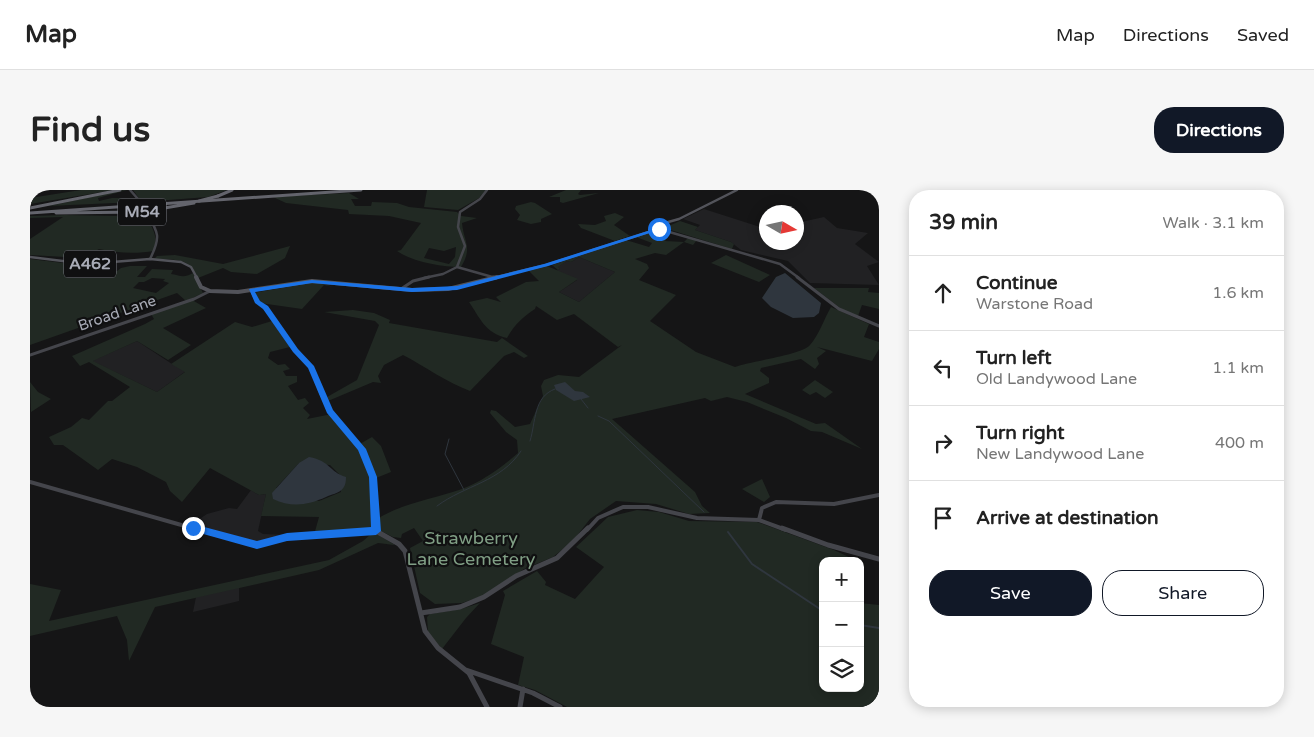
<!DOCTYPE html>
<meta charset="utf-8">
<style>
body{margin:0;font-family:"Varela Round",sans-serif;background:#f6f6f6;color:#222}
.controls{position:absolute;right:15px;bottom:15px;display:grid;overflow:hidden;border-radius:10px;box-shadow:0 2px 12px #0003}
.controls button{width:45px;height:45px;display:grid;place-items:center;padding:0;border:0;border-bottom:1px solid #e0e0e0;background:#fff;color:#222;font:25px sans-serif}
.compass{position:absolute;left:729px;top:15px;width:45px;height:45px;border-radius:50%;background:#fff;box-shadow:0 2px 12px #0003;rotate:99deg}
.stop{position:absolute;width:15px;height:15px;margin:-11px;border:4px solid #1a73e8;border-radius:50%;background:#fff}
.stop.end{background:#1a73e8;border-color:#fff;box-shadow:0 1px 5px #0008}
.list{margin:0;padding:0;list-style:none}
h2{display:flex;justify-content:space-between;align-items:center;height:65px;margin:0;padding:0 20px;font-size:21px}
h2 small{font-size:16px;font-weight:400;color:#767676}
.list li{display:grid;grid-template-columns:32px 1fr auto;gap:15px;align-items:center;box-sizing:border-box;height:75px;padding:0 20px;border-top:1px solid #e0e0e0}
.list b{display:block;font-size:19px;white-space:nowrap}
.list p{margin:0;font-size:16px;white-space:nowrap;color:#767676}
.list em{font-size:16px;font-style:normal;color:#767676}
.actions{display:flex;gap:10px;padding:15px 20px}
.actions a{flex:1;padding:11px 0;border:1px solid #111827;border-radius:20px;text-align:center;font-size:18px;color:#111827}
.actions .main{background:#111827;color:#fff}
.icon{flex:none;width:28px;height:28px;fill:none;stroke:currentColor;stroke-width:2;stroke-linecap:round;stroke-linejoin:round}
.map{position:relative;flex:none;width:849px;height:517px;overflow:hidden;border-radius:20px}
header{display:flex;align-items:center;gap:30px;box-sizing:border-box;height:70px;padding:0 25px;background:#fff;border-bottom:1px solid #e0e0e0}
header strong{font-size:24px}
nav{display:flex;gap:28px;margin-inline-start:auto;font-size:18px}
.intro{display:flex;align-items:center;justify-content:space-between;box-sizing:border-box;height:120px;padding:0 30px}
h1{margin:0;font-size:35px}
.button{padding:12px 22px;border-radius:20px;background:#111827;color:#fff;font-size:18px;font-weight:700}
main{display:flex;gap:30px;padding:0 30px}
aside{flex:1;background:#fff;border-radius:20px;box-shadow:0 2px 12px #0003}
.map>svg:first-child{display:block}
.built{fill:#212123}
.green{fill:#212923;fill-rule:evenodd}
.water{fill:#2f363e}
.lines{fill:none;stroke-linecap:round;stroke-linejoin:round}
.stream-far1{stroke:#2f363e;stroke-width:1}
.stream{stroke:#2f363e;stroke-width:2}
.secondary-far3{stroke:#44454b;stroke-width:2.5}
.secondary-far2{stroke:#44454b;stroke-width:3}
.secondary-far1{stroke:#44454b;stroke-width:4}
.secondary{stroke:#44454b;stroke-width:5}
.primary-far1{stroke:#52535a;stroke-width:2.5}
.primary{stroke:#52535a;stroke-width:4}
.highway{stroke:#63646c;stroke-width:3}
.secondary-bridge{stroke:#44454b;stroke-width:2.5}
.highway-bridge{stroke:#63646c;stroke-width:3}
.route{fill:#1a73e8}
.labels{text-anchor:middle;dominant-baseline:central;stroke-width:4.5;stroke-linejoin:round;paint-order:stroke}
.far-street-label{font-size:15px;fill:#a8abb6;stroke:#101011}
.shield{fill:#101011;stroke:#7a7c84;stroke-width:1}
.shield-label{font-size:16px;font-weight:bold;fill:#a8abb6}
.park-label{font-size:18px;fill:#809f85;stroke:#101011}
</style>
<header>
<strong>Map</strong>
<nav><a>Map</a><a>Directions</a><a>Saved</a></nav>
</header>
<div class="intro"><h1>Find us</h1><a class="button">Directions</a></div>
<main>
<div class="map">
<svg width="849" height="517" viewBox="0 0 849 517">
<rect width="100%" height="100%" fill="#151516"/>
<path class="built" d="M674,19L736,39V52H766L767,33L794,27L807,38L838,43L825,54L849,72L837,76L849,95L780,93L758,71L711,60L701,52L665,40L670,35L653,29Z
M549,67L585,82L549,112L529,102L547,90L526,81L530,79L527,77L537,71L541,72Z
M107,151L142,174L156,181L127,202L62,171Z
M221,300L229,305L236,304L228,341L233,344L256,345L228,354L159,336L177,324L199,318L207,319Z
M209,397V411L163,422L166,407Z"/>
<path class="green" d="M51,0H84L0,14V8Z
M94,0H97L68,8L69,11L82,8H105L106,12L19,16Z
M103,0H197L178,7L112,12Z
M397,0H456L449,8L428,20L394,17Z
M536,0H551L548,4L550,5L569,3L533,13L530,12V7H519Z
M319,3L329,9H321L325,16H341L342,12L367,13L379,17L427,22L431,26L447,28L432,33C434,53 443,57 431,77C412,77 382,72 367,61L371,60L391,33L359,26L319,24L318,20L256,13L243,7ZM426,57L425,67L419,74L394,68L399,58L414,61Z
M501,12L505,13L522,24L511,29V32L501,34L487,30L490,25L485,19L486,16Z
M585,23L594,27L584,35L600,46L585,51L551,38L548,34L565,35L576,31L574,26Z
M35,25L87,26L90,29L115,27C123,36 129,50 124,61C106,64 86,63 69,59L53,68L0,65V49L33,27L0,28V26Z
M650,31L668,37L665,40L701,52L704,54L702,59L634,38Z
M619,43L636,49L635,51L654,52L658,48L667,50L663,55L654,52L636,65L625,63L605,69L617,74L619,78L609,90L646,105L620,131L666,162L705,177C721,171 772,165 780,155C789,145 794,129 801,117L839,134L834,147L849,152V159L842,171L787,157L796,161L787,168L789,174L785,179L771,169L731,178L730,181L739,188V193L715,204L786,234L795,233L832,259L792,242L781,241L756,228L717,212L697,207L681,211L675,208L582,229L665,302L672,316L680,323L659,324L626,314L586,311L560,329L542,352L523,367L494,379L455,405L432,413L405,414L390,403L380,358L393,351L384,338L372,344L371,348L363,347L349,340L347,329C373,313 403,309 432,299C453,291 471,278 488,263L487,250L476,242L460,223L461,220L466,221L485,237L500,234L513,206L511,196L514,190L528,185L549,187L592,155L588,157L544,124L527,130L506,116L505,119C493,127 484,135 477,148C455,143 450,128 439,112L457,108L471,112L466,107L496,92L509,91L499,81L517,76L548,89L529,102L549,112L585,82L549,67L541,72L537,71L528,77L530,79L528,80L522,75L596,50L619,57L622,53L606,47Z
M260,56L255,68L227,84L201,82L193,78L168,88C159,67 145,70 124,69L127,66L145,65L193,74Z
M696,65L740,85L729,92L681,73Z
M0,69L50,75L81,74L74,81H87L91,78L100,76H117L107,87H115L122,79L143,80L141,84C149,85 153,89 163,83L173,103L156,111L147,103L0,155ZM122,88L135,89L133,91L139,93L126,103L103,98L109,92H114Z
M286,92L304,97L294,95L272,119L230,113L223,103Z
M784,98H839L838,102L849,103V119L832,115L828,126L813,120Z
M162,110L176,118L133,138L161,155L138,170L107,151L63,171L127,202L155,182L141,174L205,132L222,137L242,131L260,157L240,162L238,168L248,175L255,174L260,179L253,181L256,186H267V192L258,196L268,210L275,208L279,213L273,218L280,225L277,229L302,224L328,255L342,247L351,256L361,282L346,288L334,260L343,287L346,341L284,345L289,327L231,326L236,304L229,305L180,278L152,312L140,301L136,292L107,277L82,269L68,280L33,255H24L19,247L41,237L52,228L59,230L78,211H82L100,197L59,172L50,176L42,166L115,134L124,129L121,124ZM269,273L300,275L310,285L311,302L289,311L246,298Z
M323,120L344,123L360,130L359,133L467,152L472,148L498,166L494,168L484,162L474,166L440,201C416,192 396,177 373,165L354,175L348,186L351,193L343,192L298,211L297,207L327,190L349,135L345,131L294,122Z
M785,190L803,202L795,208L786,202L780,205L772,200Z
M0,192L8,202L21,209L1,222Z
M732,289L740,307L734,312L712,299Z
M607,320L629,322L659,331L727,332L804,360L823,369L793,371V498H830V413L849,415V517H537L505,500L488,495L494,467L461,454L475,405L473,401L507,381L516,392L515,395L545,409L574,377L546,357L578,327Z
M341,344H347L365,355L348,353L289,380L125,417L99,471L97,450L87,426L0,446V394L31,400L19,431L299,370L333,351Z
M450,413L436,428L412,459L398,442L397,427L400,424L431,419Z"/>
<path class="water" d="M755,83L791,113L789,123L784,127L763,128L741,117L732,108L746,87Z
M535,192L545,201L553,202L560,207L544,211L526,200L524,195Z
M279,267C301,271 299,282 316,287C316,302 308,302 296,307C278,315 262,318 243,309L242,303L269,273Z"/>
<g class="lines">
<path class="stream-far1" d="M551,209L558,218
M568,226L579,231L674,322
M419,249L415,264L434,300
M500,251C506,232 503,207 525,199
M407,316C435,295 471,292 491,261"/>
<path class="stream" d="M698,342L722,374L793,421
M830,435L849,438"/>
<path class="secondary-far3" d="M100,0L108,9
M116,22C129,43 131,47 120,69
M629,39L750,74L769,88
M427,77L466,88
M394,88L413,84L427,77L435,56L428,37L430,22L450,9L457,0"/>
<path class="secondary-far2" d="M463,87L466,88
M767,87L809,119L849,136
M371,99L383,91L399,87
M221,100L227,112L236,117L265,161L281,178L290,199
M0,165L164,109L180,101"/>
<path class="secondary-far1" d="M289,198L299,221L332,259L343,287L346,340
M0,292L169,340
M729,330L732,318L746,312L804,314L849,305
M557,340L568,328L593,317H618L667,328L729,330L756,340"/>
<path class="secondary" d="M165,338L227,355L257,347L346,341
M346,338V341
M752,338L798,355L849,369
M346,341L369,354L375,361L395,441L408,458L439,483L457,517
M391,423L430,417L454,407L486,386L527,368L558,338
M436,480L503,503L530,517
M490,517L493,499"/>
<path class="primary-far1" d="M621,40L624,36L649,29L707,0
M0,67L57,74L120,69L151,72L161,77L167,88
M462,88L516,75L628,39"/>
<path class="primary" d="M166,87L171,97L180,101L208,102L282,91L382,100L418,99L467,87"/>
<path class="highway" d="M188,6L202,0
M0,18L90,0
M0,23L331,0
M26,23L111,22L164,13"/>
<path class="secondary-bridge" d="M108,9L111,16
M113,19L116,22"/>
<path class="highway-bridge" d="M169,11L188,6"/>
</g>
<path class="route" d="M627,38L632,39L518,76L427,100L382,102L282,93L225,102L230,111L238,116L268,159L284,176L303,220L336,259L347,287L351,341L346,345L257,351L227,359L159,340V335L163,334L227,351L257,343L341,337L339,287L328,260L297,223L278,178L263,162L233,119L225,113L219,99L282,90L382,98L427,96L514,74Z"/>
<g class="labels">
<g class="far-street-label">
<text transform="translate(87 123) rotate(-19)">Broad Lane</text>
</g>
<g class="shield">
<rect x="88" y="8.5" width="48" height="27" rx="4"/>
<rect x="34" y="60.5" width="52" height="27" rx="4"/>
</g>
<g class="shield-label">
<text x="112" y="22">M54</text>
<text x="60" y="74">A462</text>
</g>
<g class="park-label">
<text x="441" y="348">Strawberry<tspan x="441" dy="21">Lane Cemetery</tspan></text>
</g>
</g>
</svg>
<div class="controls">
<button>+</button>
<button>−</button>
<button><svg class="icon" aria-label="layers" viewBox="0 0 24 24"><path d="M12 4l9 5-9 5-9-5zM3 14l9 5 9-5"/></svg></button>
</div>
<svg class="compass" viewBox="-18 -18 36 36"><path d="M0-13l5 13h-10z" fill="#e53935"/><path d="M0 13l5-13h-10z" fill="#767676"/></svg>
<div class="stop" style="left:629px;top:39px"></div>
<div class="stop end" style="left:163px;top:338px"></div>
</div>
<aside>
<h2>39 min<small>Walk · 3.1 km</small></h2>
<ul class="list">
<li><svg class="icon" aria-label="ahead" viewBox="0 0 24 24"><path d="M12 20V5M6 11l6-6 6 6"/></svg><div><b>Continue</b><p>Warstone Road</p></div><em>1.6 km</em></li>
<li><svg class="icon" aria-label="left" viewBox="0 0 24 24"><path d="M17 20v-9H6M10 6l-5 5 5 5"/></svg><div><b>Turn left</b><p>Old Landywood Lane</p></div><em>1.1 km</em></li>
<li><svg class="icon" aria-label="right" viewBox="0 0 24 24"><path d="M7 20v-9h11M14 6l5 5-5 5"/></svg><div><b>Turn right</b><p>New Landywood Lane</p></div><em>400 m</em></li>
<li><svg class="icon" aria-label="arrive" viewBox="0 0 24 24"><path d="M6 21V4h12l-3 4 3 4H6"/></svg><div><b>Arrive at destination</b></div></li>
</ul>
<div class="actions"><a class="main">Save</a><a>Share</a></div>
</aside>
</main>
